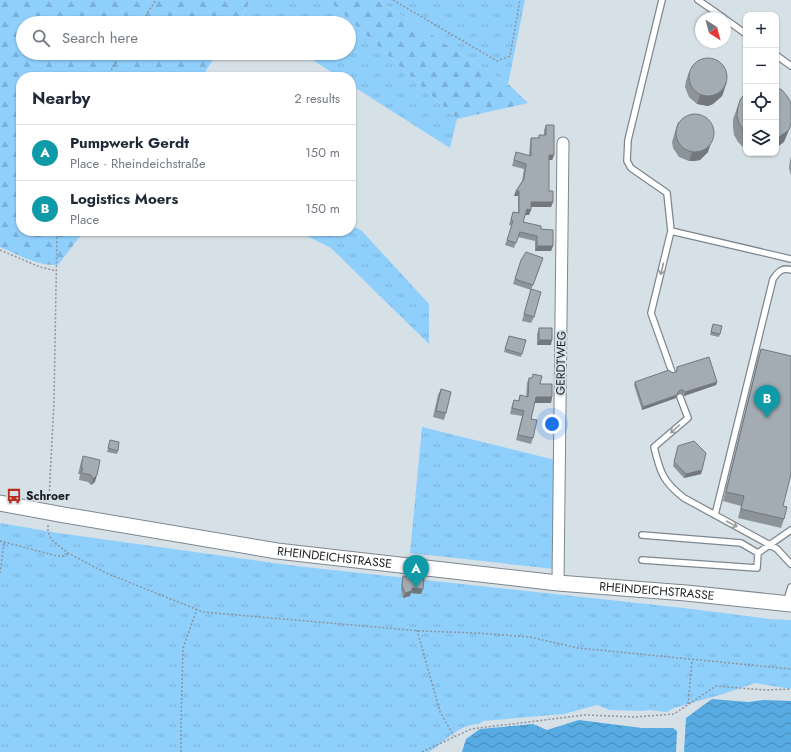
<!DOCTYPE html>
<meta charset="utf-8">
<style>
body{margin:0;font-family:Jost,sans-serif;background:#f6f6f7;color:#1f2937}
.controls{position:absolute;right:12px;top:12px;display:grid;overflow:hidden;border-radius:8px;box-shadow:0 1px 3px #0004}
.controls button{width:36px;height:36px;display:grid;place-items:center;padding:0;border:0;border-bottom:1px solid #e0e1e3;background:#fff;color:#1f2937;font:20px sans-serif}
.compass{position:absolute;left:695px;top:12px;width:36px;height:36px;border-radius:50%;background:#fff;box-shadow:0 1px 3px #0004;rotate:144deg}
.you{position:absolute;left:552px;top:424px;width:14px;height:14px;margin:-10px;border:3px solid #fff;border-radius:50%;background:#1a73e8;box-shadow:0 0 0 6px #1a73e833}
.badge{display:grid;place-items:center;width:26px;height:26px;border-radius:50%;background:#d93025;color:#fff;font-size:13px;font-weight:700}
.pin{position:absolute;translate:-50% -33px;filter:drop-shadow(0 1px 2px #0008)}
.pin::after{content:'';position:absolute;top:21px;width:14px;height:12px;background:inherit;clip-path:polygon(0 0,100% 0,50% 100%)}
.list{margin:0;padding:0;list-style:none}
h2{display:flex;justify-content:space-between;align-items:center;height:52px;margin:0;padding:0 16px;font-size:17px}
h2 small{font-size:13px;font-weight:400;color:#747a83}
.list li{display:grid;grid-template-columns:26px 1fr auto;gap:12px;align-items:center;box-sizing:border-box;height:56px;padding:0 16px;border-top:1px solid #e0e1e3}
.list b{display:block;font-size:15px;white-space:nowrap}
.list p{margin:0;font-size:13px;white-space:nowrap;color:#747a83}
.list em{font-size:13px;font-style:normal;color:#747a83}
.icon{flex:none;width:22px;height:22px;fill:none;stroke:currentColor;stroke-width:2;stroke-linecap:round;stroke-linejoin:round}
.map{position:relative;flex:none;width:791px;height:752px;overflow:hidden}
.search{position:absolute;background:#fff;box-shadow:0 1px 3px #0004;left:16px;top:16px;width:340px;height:44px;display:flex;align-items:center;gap:10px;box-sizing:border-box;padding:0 14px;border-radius:22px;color:#747a83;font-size:15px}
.panel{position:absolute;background:#fff;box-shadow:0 1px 3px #0004;left:16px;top:72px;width:340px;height:164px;border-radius:16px}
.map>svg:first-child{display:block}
.grass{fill:url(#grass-tufts)}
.forest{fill:url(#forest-firs)}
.water{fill:url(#water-waves)}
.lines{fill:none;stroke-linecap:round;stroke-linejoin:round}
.lane-casing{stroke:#7e878e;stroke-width:8}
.street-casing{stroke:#7e878e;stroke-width:13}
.secondary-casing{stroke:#7e878e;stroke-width:17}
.path{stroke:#8d949a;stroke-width:1.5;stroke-dasharray:2 2;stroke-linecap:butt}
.lane{stroke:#fff;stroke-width:5.5}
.street{stroke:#fff;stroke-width:11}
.secondary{stroke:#fff;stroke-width:15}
.wall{fill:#8c949a}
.shaded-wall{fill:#72787d}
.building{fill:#a3acb3;stroke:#72787d}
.oneway{stroke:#989a9b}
.labels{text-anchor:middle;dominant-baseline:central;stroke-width:4;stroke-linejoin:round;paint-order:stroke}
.street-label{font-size:12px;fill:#1b1e21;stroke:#d6e0e7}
.poi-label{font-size:12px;font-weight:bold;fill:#1b1e21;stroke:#d6e0e7;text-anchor:start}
</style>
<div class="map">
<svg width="791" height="752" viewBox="0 0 791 752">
<defs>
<pattern id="grass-tufts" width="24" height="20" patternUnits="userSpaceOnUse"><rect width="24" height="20" fill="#8fcffc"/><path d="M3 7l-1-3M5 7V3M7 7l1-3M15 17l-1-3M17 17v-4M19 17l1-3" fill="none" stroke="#7bb1d8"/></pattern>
<pattern id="forest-firs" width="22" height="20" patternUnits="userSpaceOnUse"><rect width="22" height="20" fill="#8fcffc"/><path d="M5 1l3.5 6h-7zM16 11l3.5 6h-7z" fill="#7bb1d8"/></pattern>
<pattern id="water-waves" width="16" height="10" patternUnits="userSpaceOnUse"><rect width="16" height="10" fill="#57aae2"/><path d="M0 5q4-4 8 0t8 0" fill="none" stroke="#478ab7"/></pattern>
</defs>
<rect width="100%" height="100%" fill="#d6e0e7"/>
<path class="grass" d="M251,0H328L457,119L450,148L351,85V77H339L302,53H349V23H255L242,15Z
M377,0H525L508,84Z
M351,226L361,230L429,304V344L331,248L297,231H351Z
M422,427L555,460L554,569L410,553Z
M0,523L58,533L296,566L684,608L769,619L791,620V689L755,683L723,694L674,708L667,712L649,710L643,711L610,710L597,705L564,714L483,721L479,724C459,724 445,742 429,752H0Z"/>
<path class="forest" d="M0,0H251L237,23H23V53H217L202,77H21V231H84L58,265C38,266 19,255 0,247Z
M328,0H377L508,84L528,103L457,119Z"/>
<path class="water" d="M712,699L748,702L764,700L791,701V752H684L686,718Z
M579,720L642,728H673L677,731L676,752H462L466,739L480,729L533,724L547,730Z"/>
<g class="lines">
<defs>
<path id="lane" d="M662,0L628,140L627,161L631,168L667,193L671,231L651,313L672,372
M698,0L724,18
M725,19L746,34
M776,55L791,66
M671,231L791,259
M680,397L688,418L654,447C660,472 663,482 684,498L770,545L777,549L791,564
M715,515L773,279C778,272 782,267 791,270
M642,535L741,543L758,553L791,530
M642,560L757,568L758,553
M786,603L791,587"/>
<path id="street" d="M558,583L563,143"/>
<g id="secondary">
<path id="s1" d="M0,503L64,515L277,551L558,583L686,593L791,604"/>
</g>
</defs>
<use href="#lane" class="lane-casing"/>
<use href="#street" class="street-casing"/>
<use href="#secondary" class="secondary-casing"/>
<path class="path" d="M393,0L497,61L510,56L520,0
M141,23L156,0
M107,77L122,53
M0,250L40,267L56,271
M49,499L54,401L57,231
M48,525V532L52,540L68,553L106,573L203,612L421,631L477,633L530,637L578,648L791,669
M0,541L57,556H64L68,553
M0,573L4,543
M417,630L440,712L454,736
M688,704L692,661
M181,752V722L183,648L197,609
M422,752L471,729L585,715L635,717L674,714L716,686L765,690L791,689"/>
<use href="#lane" class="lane"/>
<use href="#street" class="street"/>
<use href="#secondary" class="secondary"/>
</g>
<path class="wall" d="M689,72L724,91L722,96L713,104L708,106L697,104L689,97L685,87L686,81Z
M746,92V149L744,148L738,142L734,135L733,127V119L740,100Z
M678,122L708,152L700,160L694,161H689L679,157L673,148L672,142Z
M546,125L554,155L552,160H549V191L553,202L551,207H531L529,215H525L523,222L541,229L553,246L551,251H535V241L518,237L514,248L505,245L512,226L509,225L513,212L518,213V196H514L516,191L522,181L524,169L512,166L516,152L529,156L530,143L531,138H538L539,135H544V130Z
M791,156V176L789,168L790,160Z
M543,258L531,290L513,284L521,260Z
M531,289L534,317L531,323L522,321Z
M713,324L720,334L719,337L710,335Z
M539,328L551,345H537V334Z
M509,336L526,340L521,357L504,352Z
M761,349L783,506L784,519L781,528L738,518L741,506L723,501L758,358Z
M677,367L717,382L716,385L684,396L682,394L679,393L677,394L676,398L642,410L634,385L635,382L671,372L674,373L676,372Z
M533,374L540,384L552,397L551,403H534L531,419L533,438L531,444L516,440L522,416L510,414L512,405L514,400L518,401L520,395L526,397L527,383L529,378H532Z
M441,389L446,413L444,420L433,417L438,395Z
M110,440L118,451L117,454L107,452Z
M678,446L702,470L701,474L684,478L673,466Z
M83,456L95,482L91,485L88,482L79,480L80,474H78L81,462Z
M403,576L421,594L411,593L410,596L403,598L401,589L402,581Z"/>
<path class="shaded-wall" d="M727,82L722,96L713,104L708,106L697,104L700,95Z
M789,130L784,142L776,148V138Z
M711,143L708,152L700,160L694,161H689L692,152Z
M549,155H554L552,160H548Z
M516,191H519L518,196H514Z
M531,202H553L551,207H529Z
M527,209L531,210L529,215H525Z
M537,246H553L551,251H535Z
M539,340H552L551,345H537Z
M717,382L716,385L684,396L685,392Z
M677,395L676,398L642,410L643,407Z
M536,397H552L551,403H534Z
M702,470L701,474L684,478L686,474Z
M97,475L95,482L91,485L93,479Z
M412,588L423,589L421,594L411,593L410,596L403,598L405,593Z"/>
<path class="building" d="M689 77a19 19 0 1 1 38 0a19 19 0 1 1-38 0Z
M776,87L782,90L787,96L791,102V123L789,130L779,137L776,138Z
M746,92V133L743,130L739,123L737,115L738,107L740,100Z
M676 133a19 19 0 1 1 38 0a19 19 0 1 1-38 0Z
M546,125H554V155H549V191H553V202H531V210L527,209L523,222L541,226V229L553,230V246H537V236L520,232L516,243L507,240L513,221L511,220L513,212L519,213V191H516L524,179L526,164L514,160L516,152L531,156V138H539V135H546Z
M526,252L543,258L533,285L515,279L521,260Z
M531,289L541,292L534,317L524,314Z
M713,324L722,326L720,334L711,332Z
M539,328H552V340H539Z
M509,336L526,340L522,354L505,349Z
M761,349L791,356V474L783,506L787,507L784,519L741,509L744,496L726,492Z
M709,357L717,382L685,392L683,390H680L678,392L677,395L643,407L635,382L669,370L671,372L674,373L677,371V367Z
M533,374L542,376L540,384H552V397H536L531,419L537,420L533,438L518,435L524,411L512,408L514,400L519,401L520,395L528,397L529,378H532Z
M441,389L451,392L446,413L436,411Z
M110,440L119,442L118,451L108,448Z
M694,441L706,453L702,470L686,474L674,462L678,446Z
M83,456L100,460L97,475L93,479L91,475L81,473L83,468H81Z
M403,576L424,578L423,589L412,588V591L405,593L402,585Z"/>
<defs><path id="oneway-shaft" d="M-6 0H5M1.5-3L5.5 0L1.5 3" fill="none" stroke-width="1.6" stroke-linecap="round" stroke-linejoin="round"/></defs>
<g class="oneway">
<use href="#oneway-shaft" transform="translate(662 269) rotate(104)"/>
<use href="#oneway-shaft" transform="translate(675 429) rotate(138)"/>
<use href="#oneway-shaft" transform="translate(732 524) rotate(28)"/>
</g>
<defs>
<symbol id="bus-bare" viewBox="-9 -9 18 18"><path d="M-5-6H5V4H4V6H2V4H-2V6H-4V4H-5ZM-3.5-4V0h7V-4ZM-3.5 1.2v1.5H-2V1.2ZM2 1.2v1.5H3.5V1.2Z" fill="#ba2e1c" stroke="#d6e0e7" stroke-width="2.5" paint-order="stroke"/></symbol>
</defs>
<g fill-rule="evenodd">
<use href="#bus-bare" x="3" y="485" width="22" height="22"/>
</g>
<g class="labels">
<g class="street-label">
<text transform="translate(561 363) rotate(-89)">GERDTWEG</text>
<text stroke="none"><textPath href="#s1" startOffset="339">RHEINDEICHSTRASSE</textPath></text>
<text stroke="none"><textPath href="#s1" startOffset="663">RHEINDEICHSTRASSE</textPath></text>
</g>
<g class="poi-label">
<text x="26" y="496">Schroer</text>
</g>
</g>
</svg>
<div class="controls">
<button>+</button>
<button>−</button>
<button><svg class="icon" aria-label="locate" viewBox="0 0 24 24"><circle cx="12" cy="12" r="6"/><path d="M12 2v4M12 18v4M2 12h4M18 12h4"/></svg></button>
<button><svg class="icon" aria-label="layers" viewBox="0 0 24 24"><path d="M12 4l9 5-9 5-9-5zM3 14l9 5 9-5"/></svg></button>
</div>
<svg class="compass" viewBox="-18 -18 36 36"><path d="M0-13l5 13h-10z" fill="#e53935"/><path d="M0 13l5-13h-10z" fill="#747a83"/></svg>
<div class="you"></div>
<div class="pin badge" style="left:416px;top:588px;background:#0f9aa8">A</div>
<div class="pin badge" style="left:767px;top:418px;background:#0f9aa8">B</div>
<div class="search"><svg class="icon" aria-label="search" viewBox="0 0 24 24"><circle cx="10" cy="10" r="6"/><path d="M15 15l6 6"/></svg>Search here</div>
<section class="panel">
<h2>Nearby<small>2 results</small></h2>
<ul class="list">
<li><span class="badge" style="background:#0f9aa8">A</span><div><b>Pumpwerk Gerdt</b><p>Place · Rheindeichstraße</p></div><em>150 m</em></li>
<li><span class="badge" style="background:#0f9aa8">B</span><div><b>Logistics Moers</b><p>Place</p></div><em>150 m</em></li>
</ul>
</section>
</div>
